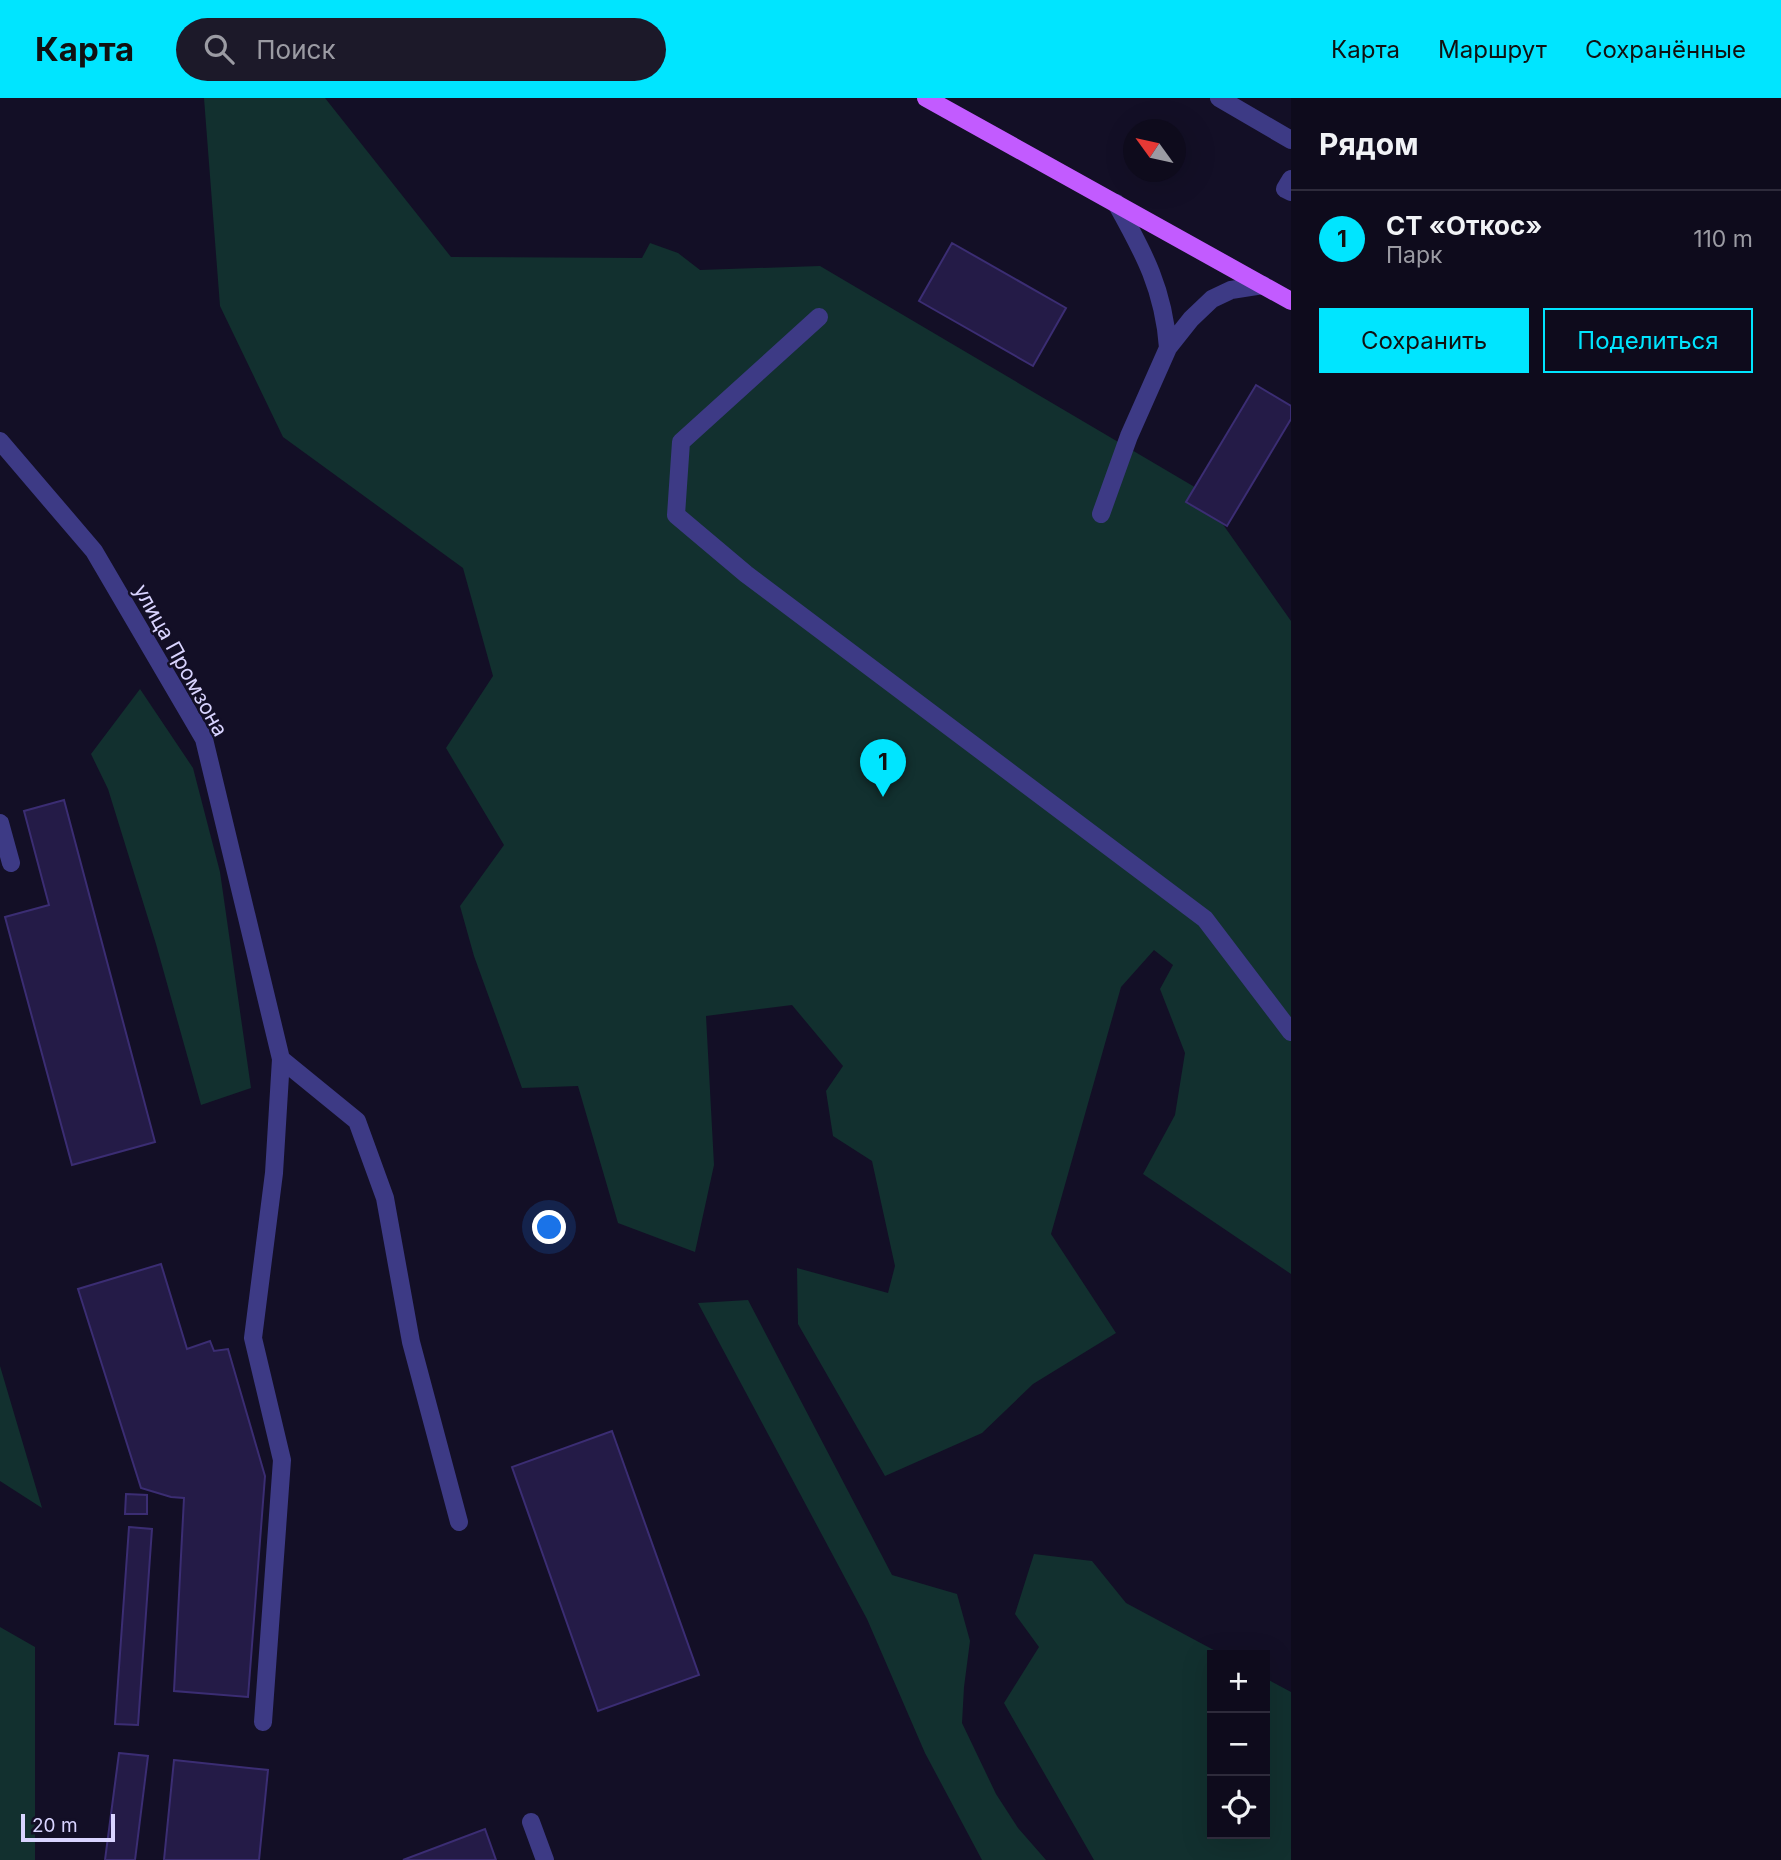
<!DOCTYPE html>
<html lang="ru">
<meta charset="utf-8">
<style>
body{margin:0;font-family:Inter,sans-serif;background:#1c1929;color:#f1f3f6}
.controls{position:absolute;right:21px;bottom:21px;display:grid;overflow:hidden;border-radius:0px;box-shadow:0 7px 28px #0002}
.controls button{width:63px;height:63px;display:grid;place-items:center;padding:0;border:0;border-bottom:2px solid #2e2b3b;background:#0e0b1c;color:#f1f3f6;font:35px sans-serif}
.compass{position:absolute;left:1123px;top:21px;width:63px;height:63px;border-radius:50%;background:#0e0b1c;box-shadow:0 7px 28px #0002;rotate:303deg}
.scale{position:absolute;left:21px;bottom:18px;width:94px;box-sizing:border-box;padding-left:7px;border:4px solid #d9d4ff;border-top:0;font-size:19px;line-height:24px;white-space:nowrap;color:#d9d4ff;-webkit-text-stroke:5px #130f26;paint-order:stroke}
.you{position:absolute;left:550px;top:1130px;width:24px;height:24px;margin:-18px;border:5px solid #fff;border-radius:50%;background:#1a73e8;box-shadow:0 0 0 10px #1a73e833}
.badge{display:grid;place-items:center;width:46px;height:46px;border-radius:50%;background:#00e5ff;color:#111;font-size:23px;font-weight:700}
.pin{position:absolute;translate:-50% -58px;filter:drop-shadow(0 2px 4px #0008)}
.pin::after{content:'';position:absolute;top:37px;width:24px;height:21px;background:inherit;clip-path:polygon(0 0,100% 0,50% 100%)}
.list{margin:0;padding:0;list-style:none}
h2{display:flex;justify-content:space-between;align-items:center;height:91px;margin:0;padding:0 28px;font-size:30px}
h2 small{font-size:23px;font-weight:400;color:#9b9ba3}
.list li{display:grid;grid-template-columns:46px 1fr auto;gap:21px;align-items:center;box-sizing:border-box;height:98px;padding:0 28px;border-top:2px solid #2e2b3b}
.list b{display:block;font-size:26px;white-space:nowrap}
.list p{margin:0;font-size:23px;white-space:nowrap;color:#9b9ba3}
.list em{font-size:23px;font-style:normal;color:#9b9ba3}
.actions{display:flex;gap:14px;padding:21px 28px}
.actions a{flex:1;padding:16px 0;border:2px solid #00e5ff;border-radius:0px;text-align:center;font-size:24px;color:#00e5ff}
.actions .main{background:#00e5ff;color:#111}
.icon{flex:none;width:38px;height:38px;fill:none;stroke:currentColor;stroke-width:2;stroke-linecap:round;stroke-linejoin:round}
.map{position:relative;flex:none;width:1291px;height:1762px;overflow:hidden}
header{display:flex;align-items:center;gap:42px;box-sizing:border-box;height:98px;padding:0 35px;background:#00e5ff;color:#111}
header strong{font-size:33px}
nav{display:flex;gap:38px;margin-inline-start:auto;font-size:24px}
.search{width:490px;height:63px;background:#1c1929;display:flex;align-items:center;gap:18px;box-sizing:border-box;padding:0 24px;border-radius:38px;color:#9b9ba3;font-size:26px}
main{display:flex}
aside{flex:1;background:#0e0b1c}
.map>svg:first-child{display:block}
.green{fill:#12302f}
.building{fill:#241b47;stroke:#3b2d73;stroke-width:2}
.lines{fill:none;stroke-linecap:round;stroke-linejoin:round}
.minor{stroke:#3d3a85;stroke-width:18}
.major{stroke:#c25bff;stroke-width:18}
.labels{text-anchor:middle;dominant-baseline:central;stroke-width:5;stroke-linejoin:round;paint-order:stroke}
.street-label{font-size:21px;fill:#d9d4ff;stroke:#130f26}
</style>
<header>
<strong>Карта</strong>
<div class="search"><svg class="icon" aria-label="search" viewBox="0 0 24 24"><circle cx="10" cy="10" r="6"/><path d="M15 15l6 6"/></svg>Поиск</div>
<nav><a>Карта</a><a>Маршрут</a><a>Сохранённые</a></nav>
</header>
<main>
<div class="map">
<svg width="1291" height="1762" viewBox="0 0 1291 1762">
<rect width="100%" height="100%" fill="#130f26"/>
<path class="green" d="M204,0H325L451,159L642,160L650,145L678,155L700,172L820,168L1198,391L1291,523V1176L1143,1076L1175,1017L1185,955L1160,891L1173,867L1154,852L1121,889L1051,1136L1116,1235L1033,1286L982,1335L885,1378L798,1226L797,1170L888,1195L895,1168L872,1063L833,1038L826,993L843,968L792,907L706,918L714,1067L695,1154L618,1125L578,988L522,990L474,858L460,808L504,747L446,650L493,578L463,470L283,339L220,208Z
M140,591L193,670L220,774L251,990L201,1007L156,846L108,691L91,656Z
M748,1202L892,1477L957,1496L970,1543L964,1589L962,1625L996,1696L1018,1730L1046,1762H982L925,1655L867,1521L698,1205Z
M0,1268L42,1410L0,1383Z
M1034,1456L1092,1463L1126,1505L1223,1557H1212V1736H1265V1580L1291,1594V1762H1094L1004,1605L1039,1549L1015,1516Z
M0,1529L35,1549V1762H0Z"/>
<path class="building" d="M952,145L1066,210L1033,268L919,203Z
M1256,287L1291,308V321L1227,428L1186,404Z
M64,702L155,1044L72,1067L5,819L49,807L24,713Z
M161,1166L187,1251L210,1243L214,1253L228,1251L265,1378L248,1599L174,1593L184,1400L171,1399L141,1390L78,1191Z
M612,1333L699,1577L598,1613L512,1369Z
M126,1396L147,1397V1416H125Z
M129,1429L152,1431L138,1627L115,1626Z
M119,1655L148,1658L135,1762H105Z
M174,1662L268,1672L259,1762H164Z
M485,1731L496,1762H403Z"/>
<g class="lines">
<path class="minor" d="M1219,0L1291,42
M1291,81L1285,91L1291,94
M1116,105C1144,155 1164,192 1168,250
M819,219L681,344L676,417L746,476L1205,821L1291,934
M0,343L94,453L204,641L281,961L274,1075L253,1240L282,1362L263,1624
M1101,416L1129,338L1168,250L1191,221L1212,201L1231,192L1263,187
M0,725L11,765
M281,961L357,1023L385,1100L411,1244L459,1424
M531,1724L545,1762"/>
<path class="major" d="M926,0L1291,203"/>
</g>
<g class="labels">
<g class="street-label">
<text transform="translate(181 562) rotate(61)">улица Промзона</text>
</g>
</g>
</svg>
<div class="controls">
<button>+</button>
<button>−</button>
<button><svg class="icon" aria-label="locate" viewBox="0 0 24 24"><circle cx="12" cy="12" r="6"/><path d="M12 2v4M12 18v4M2 12h4M18 12h4"/></svg></button>
</div>
<svg class="compass" viewBox="-18 -18 36 36"><path d="M0-13l5 13h-10z" fill="#e53935"/><path d="M0 13l5-13h-10z" fill="#9b9ba3"/></svg>
<div class="scale">20 m</div>
<div class="you"></div>
<div class="pin badge" style="left:883px;top:699px">1</div>
</div>
<aside>
<h2>Рядом<small></small></h2>
<ul class="list">
<li><span class="badge">1</span><div><b>СТ «Откос»</b><p>Парк</p></div><em>110 m</em></li>
</ul>
<div class="actions"><a class="main">Сохранить</a><a>Поделиться</a></div>
</aside>
</main>
